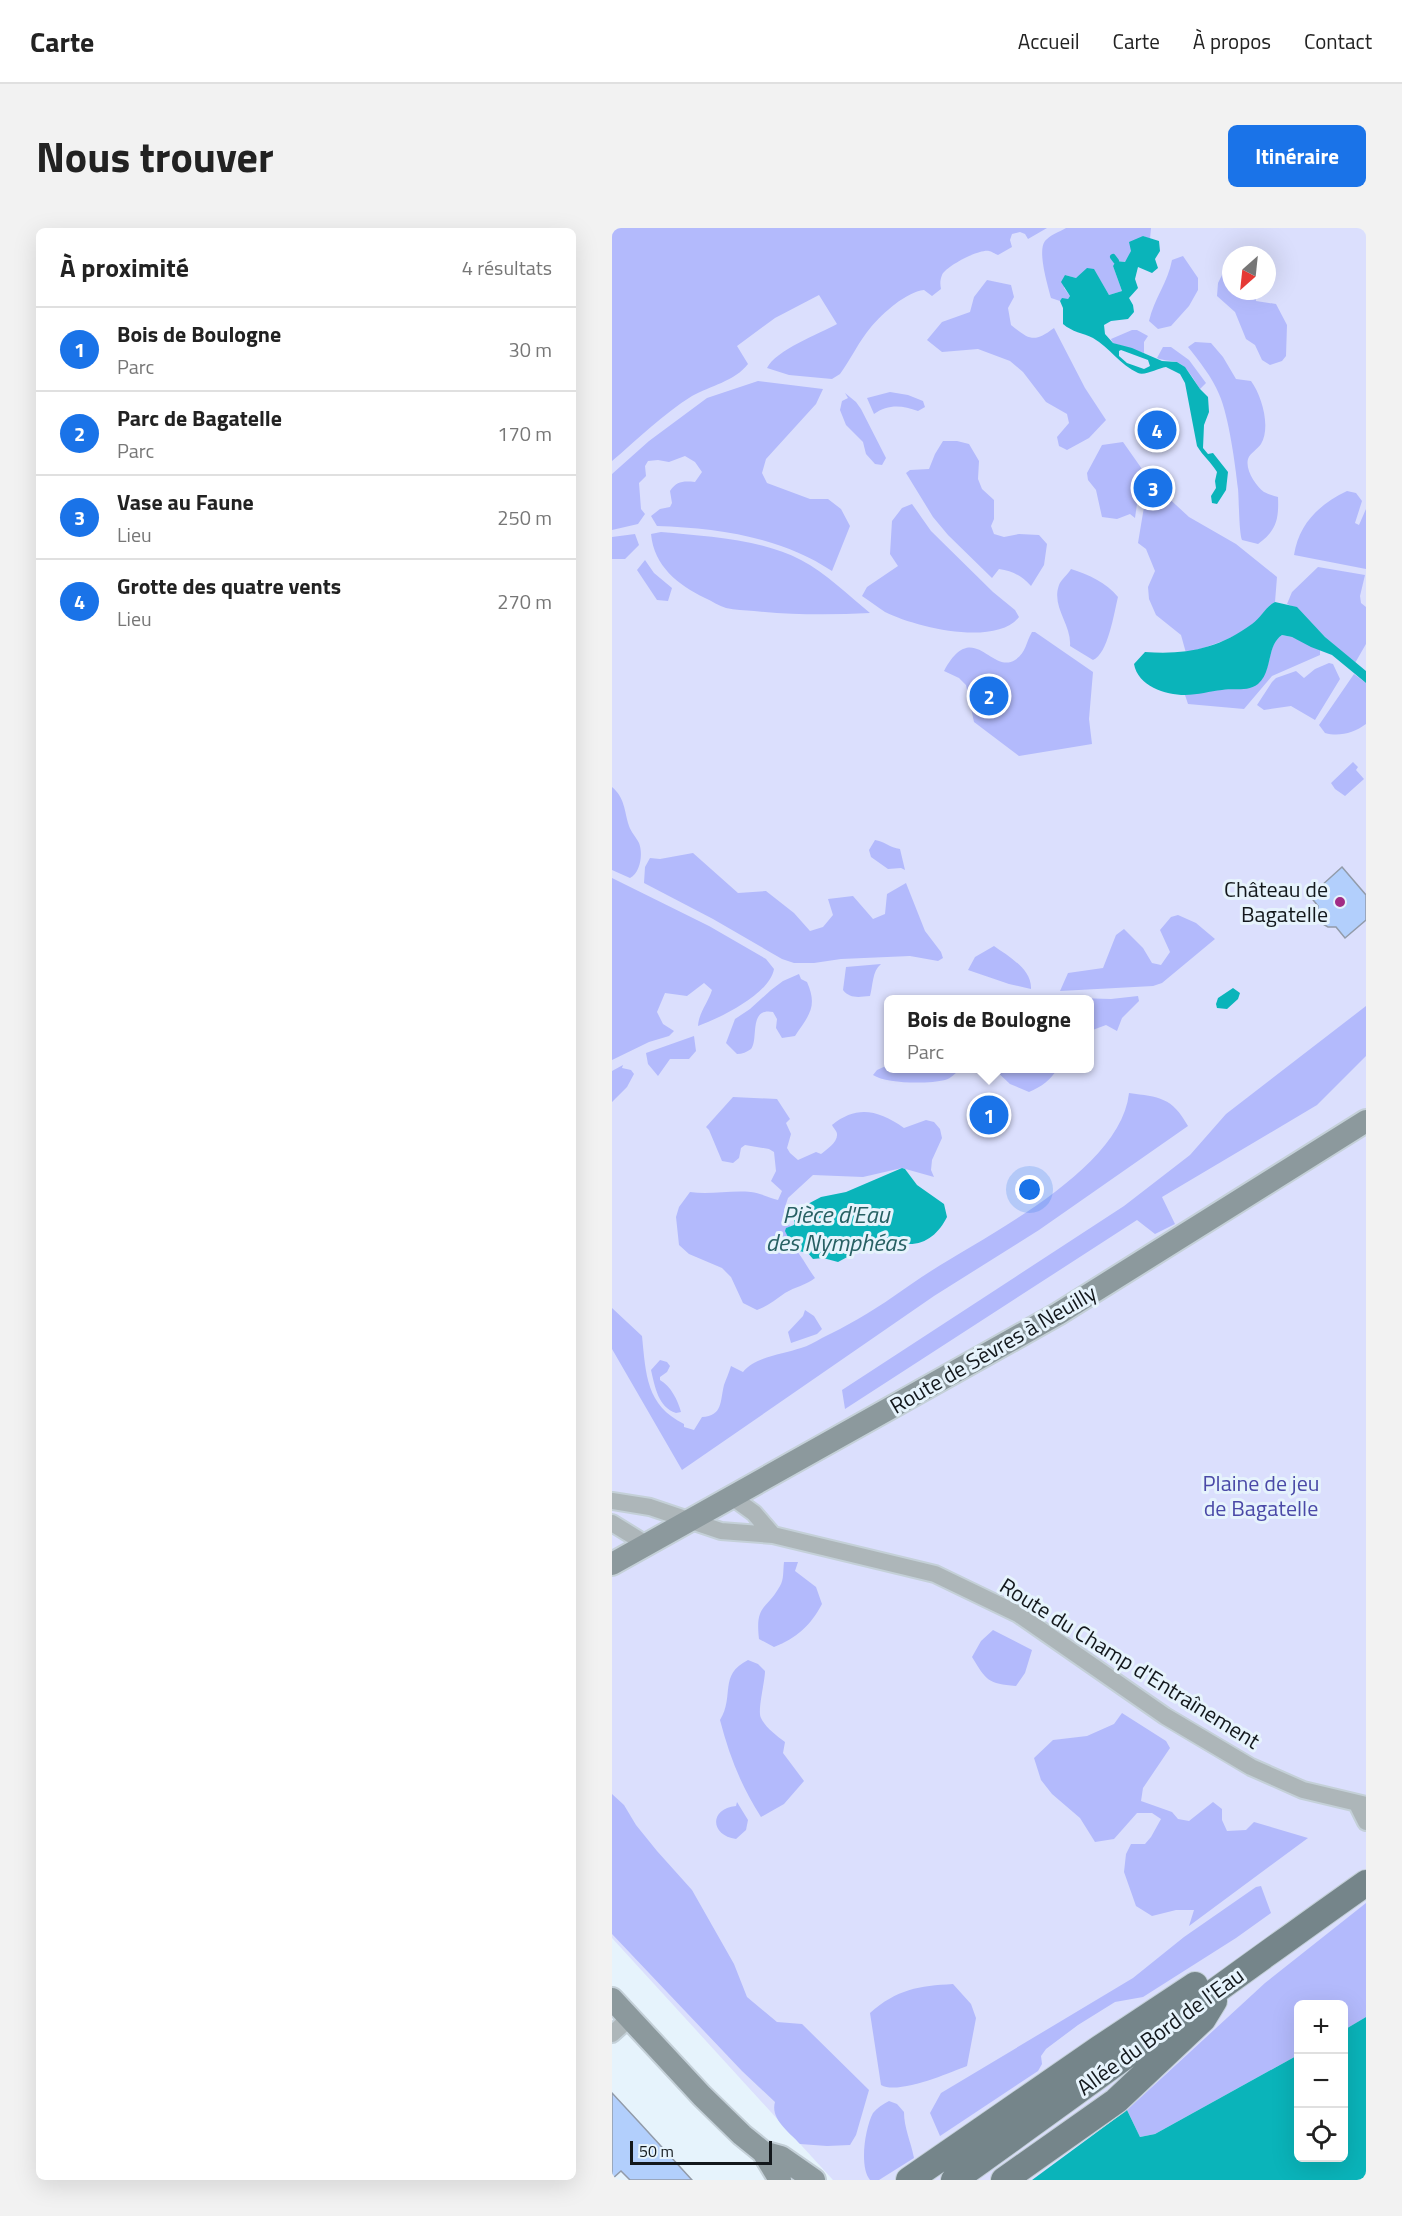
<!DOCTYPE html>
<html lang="fr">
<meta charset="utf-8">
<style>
body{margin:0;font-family:"Titillium Web",sans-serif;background:#f2f2f2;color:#222}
.controls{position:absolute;right:18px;bottom:18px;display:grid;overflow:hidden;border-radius:9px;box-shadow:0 6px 24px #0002}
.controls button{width:54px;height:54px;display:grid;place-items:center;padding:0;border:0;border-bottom:2px solid #e0e0e0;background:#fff;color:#222;font:30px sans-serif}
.compass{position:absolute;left:610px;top:18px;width:54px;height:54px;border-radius:50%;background:#fff;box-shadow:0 6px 24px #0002;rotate:207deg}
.scale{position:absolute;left:18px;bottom:15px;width:142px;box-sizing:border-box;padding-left:6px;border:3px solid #13181c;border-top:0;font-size:16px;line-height:21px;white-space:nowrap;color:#13181c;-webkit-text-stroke:4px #e6f3fc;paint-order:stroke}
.you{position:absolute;left:418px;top:962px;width:21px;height:21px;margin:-15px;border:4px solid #fff;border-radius:50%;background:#1a73e8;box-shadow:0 0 0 9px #1a73e833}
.badge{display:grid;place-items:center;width:39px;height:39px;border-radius:50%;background:#1a73e8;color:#fff;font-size:20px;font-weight:700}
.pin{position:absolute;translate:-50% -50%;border:3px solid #fff;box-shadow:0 2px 6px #0006}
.popup{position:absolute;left:272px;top:767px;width:210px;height:78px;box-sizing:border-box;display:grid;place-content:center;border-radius:9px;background:#fff;filter:drop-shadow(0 2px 4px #0005);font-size:20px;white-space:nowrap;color:#767676}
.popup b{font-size:22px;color:#222}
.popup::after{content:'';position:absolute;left:50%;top:100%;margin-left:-12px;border:12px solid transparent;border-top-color:#fff}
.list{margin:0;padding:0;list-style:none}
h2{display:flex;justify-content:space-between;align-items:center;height:78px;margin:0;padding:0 24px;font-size:26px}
h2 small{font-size:20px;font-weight:400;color:#767676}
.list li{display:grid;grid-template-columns:39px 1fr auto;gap:18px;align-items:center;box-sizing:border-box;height:84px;padding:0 24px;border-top:2px solid #e0e0e0}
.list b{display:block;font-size:22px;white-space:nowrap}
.list p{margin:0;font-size:20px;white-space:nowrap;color:#767676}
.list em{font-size:20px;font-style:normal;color:#767676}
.icon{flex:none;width:33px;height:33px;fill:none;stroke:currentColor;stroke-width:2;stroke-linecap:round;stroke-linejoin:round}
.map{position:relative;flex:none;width:754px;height:1952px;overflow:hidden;border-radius:9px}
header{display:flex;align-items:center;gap:36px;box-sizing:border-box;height:84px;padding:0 30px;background:#fff;border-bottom:2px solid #e0e0e0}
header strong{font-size:28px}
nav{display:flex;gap:33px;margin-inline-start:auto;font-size:21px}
.intro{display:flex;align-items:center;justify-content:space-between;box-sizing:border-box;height:144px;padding:0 36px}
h1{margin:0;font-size:42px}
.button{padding:15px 27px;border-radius:9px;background:#1a73e8;color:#fff;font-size:21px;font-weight:700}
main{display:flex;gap:36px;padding:0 36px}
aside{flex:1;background:#fff;border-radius:9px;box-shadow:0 6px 24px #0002}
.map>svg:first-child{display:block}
.green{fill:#dbdffd;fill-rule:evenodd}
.forest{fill:#b3bafc}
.water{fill:#0ab4ba;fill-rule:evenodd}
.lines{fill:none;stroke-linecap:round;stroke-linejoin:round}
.stream{stroke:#0ab4ba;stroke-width:6}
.building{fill:#b2cffc;stroke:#929ba9;stroke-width:1.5}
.street-casing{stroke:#c4d0d8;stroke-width:20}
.secondary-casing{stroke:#c4d0d8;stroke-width:26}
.primary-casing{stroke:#c4d0d8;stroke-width:28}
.street{stroke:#adb6b9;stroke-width:16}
.secondary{stroke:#8c999d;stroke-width:22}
.primary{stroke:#75858a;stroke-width:26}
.poi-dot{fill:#a22c85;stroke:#e6f3fc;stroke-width:2}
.labels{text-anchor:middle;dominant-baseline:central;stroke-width:6;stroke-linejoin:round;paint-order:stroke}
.poi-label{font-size:22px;fill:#13181c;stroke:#e6f3fc;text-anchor:end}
.street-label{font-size:22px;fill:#13181c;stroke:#e6f3fc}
.park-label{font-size:22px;fill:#4a49a7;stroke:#e6f3fc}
.water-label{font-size:24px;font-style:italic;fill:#276063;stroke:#e6f3fc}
</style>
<header>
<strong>Carte</strong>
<nav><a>Accueil</a><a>Carte</a><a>À propos</a><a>Contact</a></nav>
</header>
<div class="intro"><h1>Nous trouver</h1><a class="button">Itinéraire</a></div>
<main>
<aside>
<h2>À proximité<small>4 résultats</small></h2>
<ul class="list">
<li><span class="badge">1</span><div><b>Bois de Boulogne</b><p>Parc</p></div><em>30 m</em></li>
<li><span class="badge">2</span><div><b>Parc de Bagatelle</b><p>Parc</p></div><em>170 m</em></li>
<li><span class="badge">3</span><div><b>Vase au Faune</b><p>Lieu</p></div><em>250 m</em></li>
<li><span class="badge">4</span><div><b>Grotte des quatre vents</b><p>Lieu</p></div><em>270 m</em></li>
</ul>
</aside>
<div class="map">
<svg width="754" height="1952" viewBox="0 0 754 1952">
<rect width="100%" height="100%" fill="#e6f3fc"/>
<path class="green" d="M0,0H754V1789L732,1802V1776H686V1827L515,1883L420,1952H221L0,1710ZM619,27H655V63H619ZM276,772H478V840H276Z"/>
<path class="forest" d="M0,0H435L416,11L413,6L408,4L400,6L398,12L400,19L386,27C383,26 379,23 377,23C367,21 334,38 330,47C328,52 328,56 329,61L320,68L312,62C294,64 271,85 259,99C247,113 239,131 228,146L220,151L177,147L155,140C164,122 207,106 225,96L207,67L163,90L125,118L136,136C123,153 98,158 80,168C51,186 26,211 0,233Z
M454,0H539L538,11L531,8L513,34L505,33L501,38L510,63L497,67L482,42L464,50L453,47L452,60L458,68L456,71H450L448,73L439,70C436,58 425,23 433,13C438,7 447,4 454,0Z
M571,28L586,50V62L577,78L559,98L546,101L537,93C542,71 556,54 560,32Z
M615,37H619V63H643L644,73L664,76L675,97L674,128L670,133L658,137L650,132L643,117L634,111L623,84L605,68L606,55Z
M375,52L399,57L402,69L396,80L399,97C418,112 422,115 442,100L473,160L494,192L477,210L455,222L447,218L445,209L457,195L455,186L434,174L411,144L398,133L366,121L330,124L315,112L330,94L358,84L362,69Z
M520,102H525L536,108L532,114V125L501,115L499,111Z
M583,114L599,115L611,129L624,151L639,153C650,168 659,199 649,216C646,221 638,225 636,231C633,242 644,258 652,264C656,266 662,268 666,269C667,292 664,303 646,316L630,312C627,305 627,272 626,261C623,235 617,189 607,166C600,149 587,133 576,119Z
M551,119H559L577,132L594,155L588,161C582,152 575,138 565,134C558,132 551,133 545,130Z
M146,153L211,161L204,176L154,231L150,245L155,255L198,271H216L229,281L238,298L220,343C169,309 106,300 45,298L39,288L48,281L58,279L60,275L58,263C65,253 71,253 83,254L90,244L83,234L73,228L57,234L46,232L36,233L33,238L34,248L27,255L29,281L33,286L26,296L0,302V246L37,213L95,170Z
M278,164L296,167L311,173L313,179L306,183C290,177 276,176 262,186L255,170Z
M233,165L244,174L249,181L274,230L270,237L263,236L254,226L251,214L234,197L228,182L230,173L236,170Z
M331,213H345L357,216L367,233L366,251L370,261L382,272V291L379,298L382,306L392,309L407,306L427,307L435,316L432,337L419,358C410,348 401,343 387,341L380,350L336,307L321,289L294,245L298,242L317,241L323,226Z
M511,214L530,241L523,290L518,286L505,291L490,289L484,262L476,252L475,245L490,217Z
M735,263L744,265L750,273L743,295L747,297L754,281V341L682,327C687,295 708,276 735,263Z
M551,265L577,289L624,316L665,349L663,374C654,378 651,387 644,394C624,410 599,418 574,425L569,407L544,387L537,371L536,359L543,343L534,321L526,315L533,273Z
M300,276L319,303L381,364L403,382L407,389C383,419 303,399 273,384C265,379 258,373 250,368L255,359L286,338L278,326L280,293L290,280Z
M49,304C93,308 149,311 189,332C214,345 236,367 258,385C219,387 180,387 142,383C133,382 123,382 114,380C107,378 100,373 93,370C66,357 42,338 39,306Z
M23,306L27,317L13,331H0V309Z
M33,332L42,345L60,360L56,373L45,372L25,342Z
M706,339L753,347L748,368L749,375L754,379V416L743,435L713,409L685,380L675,376L680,364Z
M459,341C477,347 494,354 506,369C502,385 496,426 481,432L458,418C460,397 439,379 447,357C449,352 456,346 459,341Z
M420,404H423L481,444L477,491L480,516L407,528L362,494L354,457L347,450L332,443C361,389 379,447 403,432C414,425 414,414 420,404Z
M670,407L680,409L708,422V427L660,448L632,481L576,476L573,467C586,465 599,463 612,461C634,459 649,464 656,436C659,425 660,414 670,407Z
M717,435L721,436L728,451L703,492L679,478L652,482L645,477L660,454L664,450L684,443L692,450L703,441Z
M742,446L754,455V496C742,505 727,509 713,505L707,497Z
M741,534L746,539L744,542L752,551L733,568L723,561L719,555Z
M0,559C13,570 12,582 17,598C19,604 24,609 27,615C31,625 29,644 18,650L0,642Z
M263,612C272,613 278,620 288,621L293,642L289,640L276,641L259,629L257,622Z
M81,625L126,665L154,663L182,685L198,703L211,699L221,687L216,671L241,668L261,691L273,686L275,666L294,655L313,703L329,724L331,730L326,733L298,728L229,731L202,735H182L170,731L101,691L32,655L33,639L38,630L48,631Z
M0,650L97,698L154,731L162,741C158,766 108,790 86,798C87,784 96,775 100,762L92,755L75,768L53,765L45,784L51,796L62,803L57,808L37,814L0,832Z
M566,687L584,695L603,711L550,755L541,758L448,763L456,745L491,740L504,707L512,701L531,720L540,735L549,737L558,724L548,702L559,689Z
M382,718C396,728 420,741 419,761L397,756L356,742L363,729Z
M269,736C260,743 261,758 258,768C247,769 238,771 231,762L234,739Z
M187,746L189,751L195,754C206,779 197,787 183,808L170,810L164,800L165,791L161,784C136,779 147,812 139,821C135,824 130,826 125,826L114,815L123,791L138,781L159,762L171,753Z
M526,768L527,773L510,790L505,803L494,797L478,803V772L431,771V769L499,771Z
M754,778V828L705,877L550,969L563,996L543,1006L525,992L233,1181L230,1162L512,978L578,927L614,886Z
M82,808L84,823L77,831H58L46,848L36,836L34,825Z
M11,837L10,840L19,842L22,846L15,859L0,874V843Z
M276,837V840L349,841C344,844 339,851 333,852C317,856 274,856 261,847L265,842Z
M382,841H445C439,852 429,859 417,864L398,856Z
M517,865C547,869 560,869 576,898L427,1002L322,1068L70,1242L0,1121V1080L30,1108C34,1147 34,1177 72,1196V1199L82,1202L90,1189C111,1188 108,1173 112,1157C114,1151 117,1145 119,1138L131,1144C143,1129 171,1126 189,1120C196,1118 203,1114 210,1110C222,1104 234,1098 246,1091C271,1077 294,1059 319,1043C377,1006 509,941 517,865Z
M121,869L165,871L178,891L174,895L179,906L175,920L178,925L186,932L204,924L209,926C214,922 226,914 225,906C225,903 222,901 220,897C245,877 266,882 292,900L314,892L322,894L328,901L330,910L320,932L319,942L322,949L290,940L251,949L201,947L176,970L172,982L173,996H177L178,999L174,1000L178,1009L177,1014C188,1024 194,1038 203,1050C194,1057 183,1059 173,1065C163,1072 156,1078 145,1082L131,1075L119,1049L110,1040L77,1026L67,1017L64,989L67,979L78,964C98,967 118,962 139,964C148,965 158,970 166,972L170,963L159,953L164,943L162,924L157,921L133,917L129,920L127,930L121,935L110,933L97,902L94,899Z
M193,1082L202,1088L210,1101L205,1106L179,1115L176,1104L191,1088Z
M48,1132L55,1134L58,1138L55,1144L48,1149V1152C59,1158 66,1173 69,1184L64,1185C46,1179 43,1159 39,1142Z
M172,1334H186L183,1343L204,1359L210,1376C199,1397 185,1410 162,1419L147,1411C143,1376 154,1383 168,1358C172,1352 171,1342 172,1334Z
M381,1402L420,1422L413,1445L404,1458C376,1456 374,1452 360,1429L369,1413Z
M136,1432L146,1436L153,1443C153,1454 145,1483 149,1490C153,1499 165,1508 173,1514L171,1525L192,1553L172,1576L149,1589C129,1558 117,1527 108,1492C123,1468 106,1447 136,1432Z
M510,1485L554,1513L558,1520L531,1560L529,1573L560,1584L566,1591L577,1593L601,1574L610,1581V1592L615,1603L634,1602L642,1594L696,1610L577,1698L582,1682H564L540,1688L524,1678L512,1644L514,1626L519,1616H533L539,1609L549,1591L540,1585H525L502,1611L483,1614L468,1590L440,1566L429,1552L422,1530L441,1512L475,1508L502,1496Z
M0,1566L12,1577L24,1597L45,1623L80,1662L122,1736L135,1769L165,1794L190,1796L257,1862L244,1907L238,1917L215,1918L188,1916C177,1904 158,1891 163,1874L130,1843L0,1706Z
M125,1574L136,1592L134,1602L124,1611C99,1608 96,1581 124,1578Z
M649,1658L659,1685L624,1710L531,1769L503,1774L466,1797L434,1821L429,1828L430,1836L426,1843L328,1908L318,1885L329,1865L521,1750L572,1709L644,1659Z
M754,1675V1789L732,1802V1776H686V1827L543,1906L528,1909L515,1882L653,1755Z
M341,1756L359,1776L364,1790L355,1838C337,1845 286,1867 269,1857L258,1785C285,1761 307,1758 341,1756Z
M277,1873L285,1876L292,1884C292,1900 299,1914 302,1930L267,1952H258C247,1939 253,1900 261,1885C265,1880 271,1876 277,1873Z"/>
<path class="water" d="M531,8L547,13L548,23L543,31L546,40L540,45L526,39L523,51L526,60L517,70L521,77L522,84L516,91L499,93L492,97L493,106L501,115L520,120L550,133L565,134L573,139L588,161L596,169L597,184L592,197L591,220L596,226L601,225L616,244L614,262L605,276L600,275L599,268L604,260L603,253L605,244C599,234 591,228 585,218L573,155L568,146L554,139C546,140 533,148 526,145C508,137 498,120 481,110C471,105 460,104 451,96V80L448,73L450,70L456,71L458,68L449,54L453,47L464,50L475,40L482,41L497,67L510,63L501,38L504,33L513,34L519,23L517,14ZM509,122L536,132L538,138L532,141L515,135L507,128V123Z
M663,374L685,379L713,409L754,443V455L720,427L699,419L680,409L670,407C654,418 661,443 646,456C636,464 622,460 610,462C598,463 586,467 573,467C553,467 526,458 522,436L533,424C573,427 606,421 640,396C649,390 653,379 663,374Z
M621,760L628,765L626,771L615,781L605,780L604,776L606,770Z
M290,940L293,941L305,957L332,976L335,989C327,1005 314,1017 295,1016L289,1009H283L275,1013L267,1012L226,1034L211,1030L201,1031L196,1025L187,1023L177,1014L178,1009H176L173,1003L174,1000L182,997V986L192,978L209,969L234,964Z
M754,1789V1952H420L515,1882L528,1909L543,1906L686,1827V1930H732V1802Z"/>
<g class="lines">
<path class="stream" d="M501,29L504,33"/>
</g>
<path class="building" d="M730,639L754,667V692L733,710L724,699H716L709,695L705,688L706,678L698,668Z
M0,1865L26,1893L80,1952H18L9,1943L0,1951Z"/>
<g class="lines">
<defs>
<path id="street" d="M120,1269L142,1285L161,1307
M0,1273L38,1279L109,1303L161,1307L323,1346L406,1386L553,1488L639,1539L691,1562L754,1577
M0,1295L34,1316
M745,1576L754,1594
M0,1806L18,1790"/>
<path id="secondary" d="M0,1336L446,1086L754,893
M0,1771L90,1868L130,1907L151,1924L168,1952
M151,1924L169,1929L202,1952"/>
<path id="primary" d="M297,1952L488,1820L583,1757
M342,1952C480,1854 615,1753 754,1655
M392,1952L504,1873L591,1791L602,1773"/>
</defs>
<use href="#street" class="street-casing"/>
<use href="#secondary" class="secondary-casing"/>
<use href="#primary" class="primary-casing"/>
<use href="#street" class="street"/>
<use href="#secondary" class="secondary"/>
<use href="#primary" class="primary"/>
</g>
<circle class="poi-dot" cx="728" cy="674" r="6"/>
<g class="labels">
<g class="poi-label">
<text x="716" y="661">Château de<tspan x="716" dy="25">Bagatelle</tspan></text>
</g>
<g class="street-label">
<text transform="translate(381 1121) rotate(-30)">Route de Sèvres à Neuilly</text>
<text transform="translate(518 1435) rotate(32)">Route du Champ d'Entraînement</text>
<text transform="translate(548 1803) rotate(-36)">Allée du Bord de l'Eau</text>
</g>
<g class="park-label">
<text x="649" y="1255">Plaine de jeu<tspan x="649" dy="25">de Bagatelle</tspan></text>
</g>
<g class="water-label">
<text x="224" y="986">Pièce d'Eau<tspan x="224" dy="28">des Nymphéas</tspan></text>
</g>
</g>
</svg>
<div class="controls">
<button>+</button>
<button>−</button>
<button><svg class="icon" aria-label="locate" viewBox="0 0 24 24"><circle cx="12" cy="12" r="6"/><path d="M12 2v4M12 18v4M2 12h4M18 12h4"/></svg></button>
</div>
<svg class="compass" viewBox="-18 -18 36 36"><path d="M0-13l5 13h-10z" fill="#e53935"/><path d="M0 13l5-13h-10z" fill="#767676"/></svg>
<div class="scale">50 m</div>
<div class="you"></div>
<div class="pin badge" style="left:377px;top:887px">1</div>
<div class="popup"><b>Bois de Boulogne</b>Parc</div>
<div class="pin badge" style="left:377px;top:468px">2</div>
<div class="pin badge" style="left:541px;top:260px">3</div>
<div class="pin badge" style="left:545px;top:202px">4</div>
</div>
</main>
